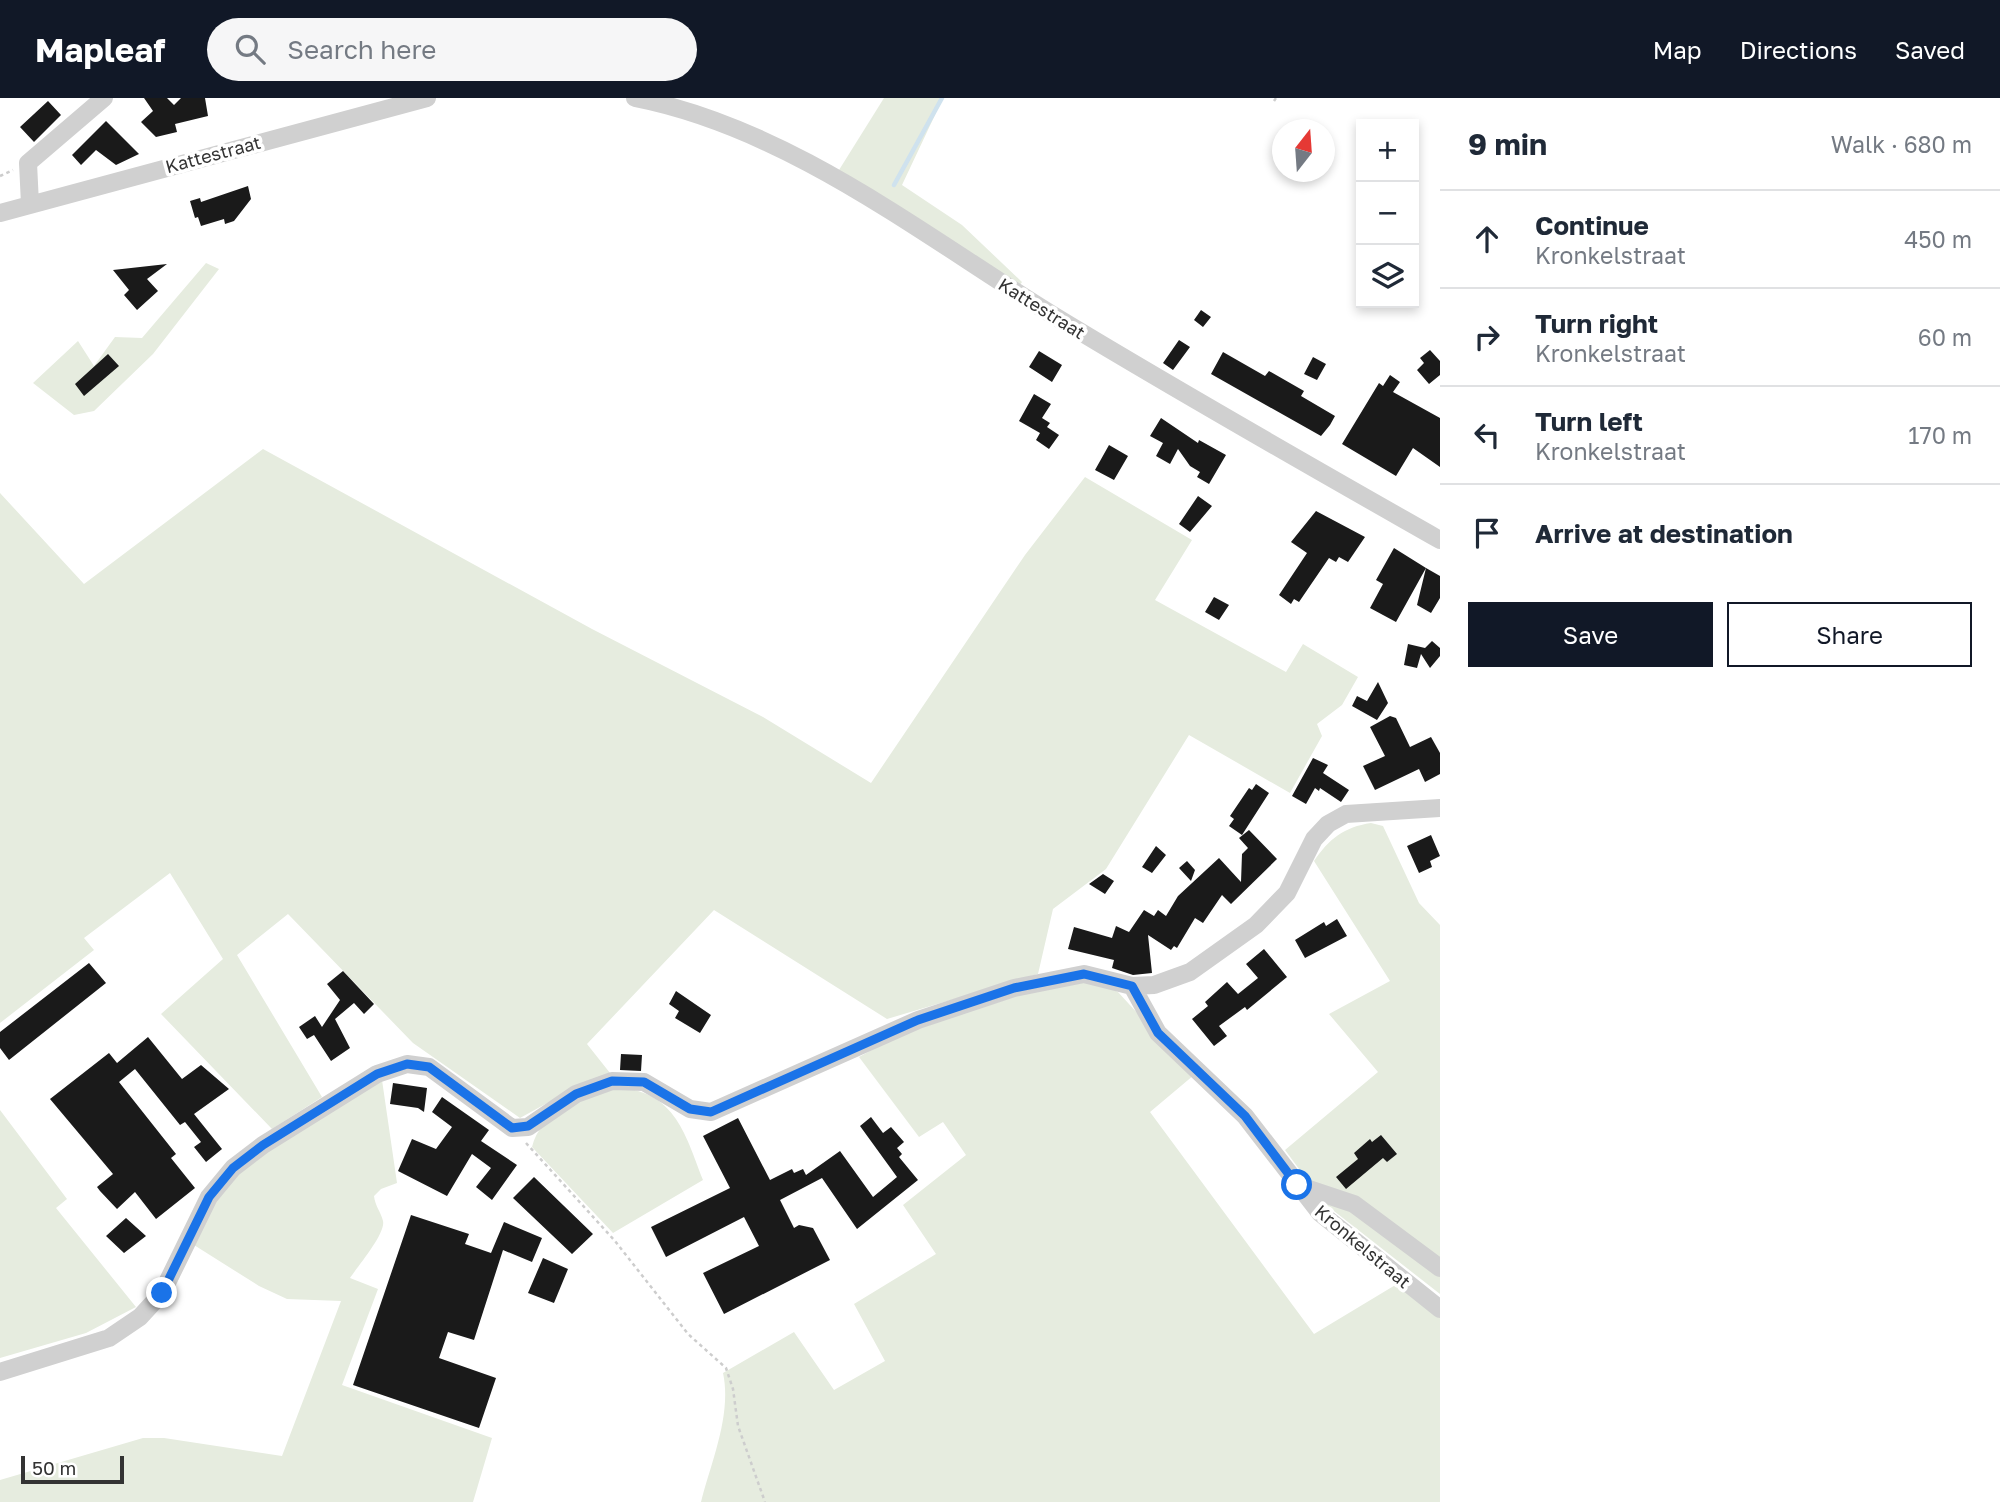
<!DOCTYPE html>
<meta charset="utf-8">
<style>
body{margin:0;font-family:"Golos Text",sans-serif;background:#f6f6f7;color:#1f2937}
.controls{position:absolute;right:21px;top:21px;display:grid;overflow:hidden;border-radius:0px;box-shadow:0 4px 10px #0003}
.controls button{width:63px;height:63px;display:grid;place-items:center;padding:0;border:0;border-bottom:2px solid #e0e1e3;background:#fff;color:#1f2937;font:35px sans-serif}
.compass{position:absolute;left:1272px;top:21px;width:63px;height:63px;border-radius:50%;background:#fff;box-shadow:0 4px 10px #0003;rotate:17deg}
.scale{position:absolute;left:21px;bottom:18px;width:103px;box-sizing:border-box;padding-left:7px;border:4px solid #333;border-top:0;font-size:19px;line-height:24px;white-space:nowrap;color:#333;-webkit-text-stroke:5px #fff;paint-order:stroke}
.stop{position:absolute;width:21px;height:21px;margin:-16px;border:5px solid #1a73e8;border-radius:50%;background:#fff}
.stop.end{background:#1a73e8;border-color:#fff;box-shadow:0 2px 7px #0008}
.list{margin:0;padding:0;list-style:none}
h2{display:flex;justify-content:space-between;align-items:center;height:91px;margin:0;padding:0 28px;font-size:30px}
h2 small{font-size:23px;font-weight:400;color:#747a83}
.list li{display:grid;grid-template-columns:46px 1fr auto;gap:21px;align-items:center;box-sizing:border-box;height:98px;padding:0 28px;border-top:2px solid #e0e1e3}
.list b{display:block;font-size:26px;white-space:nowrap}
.list p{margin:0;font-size:23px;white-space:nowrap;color:#747a83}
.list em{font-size:23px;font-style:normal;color:#747a83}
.actions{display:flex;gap:14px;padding:21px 28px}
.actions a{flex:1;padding:16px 0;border:2px solid #111827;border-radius:0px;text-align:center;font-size:24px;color:#111827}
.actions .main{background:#111827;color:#fff}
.icon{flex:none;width:38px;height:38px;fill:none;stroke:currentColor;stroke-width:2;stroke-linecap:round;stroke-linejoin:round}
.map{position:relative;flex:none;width:1440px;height:1404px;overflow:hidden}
header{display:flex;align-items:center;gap:42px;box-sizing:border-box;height:98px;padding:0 35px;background:#111827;color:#fff}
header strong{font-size:33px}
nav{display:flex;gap:38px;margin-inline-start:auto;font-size:24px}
.search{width:490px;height:63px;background:#f6f6f7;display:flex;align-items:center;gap:18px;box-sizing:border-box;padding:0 24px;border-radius:38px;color:#747a83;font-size:26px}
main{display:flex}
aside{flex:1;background:#fff}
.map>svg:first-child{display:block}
.green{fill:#e6ecdf}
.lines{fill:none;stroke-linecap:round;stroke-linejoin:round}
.stream{stroke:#cfe2ee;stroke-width:4.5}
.building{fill:#1a1a1a}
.path{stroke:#cdcdcd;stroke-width:2.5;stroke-dasharray:3.5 3.5;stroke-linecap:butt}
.minor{stroke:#d0d0d0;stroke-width:18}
.route{stroke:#1a73e8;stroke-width:9}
.labels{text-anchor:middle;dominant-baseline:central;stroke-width:7;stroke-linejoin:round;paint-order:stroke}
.street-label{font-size:18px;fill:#333;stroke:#fff}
</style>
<header>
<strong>Mapleaf</strong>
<div class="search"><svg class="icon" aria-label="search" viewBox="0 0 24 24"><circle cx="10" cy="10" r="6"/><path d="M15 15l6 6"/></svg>Search here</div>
<nav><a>Map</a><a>Directions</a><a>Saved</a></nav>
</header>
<main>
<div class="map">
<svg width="1440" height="1404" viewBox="0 0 1440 1404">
<rect width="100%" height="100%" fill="#fff"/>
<path class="green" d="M884,0H943L902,87L962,127L1022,184L1020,187L839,72Z
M206,165L219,171L153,256L94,313L74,317L33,285L78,243L94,268L115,239L142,240Z
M263,351L592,531L763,619L871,685L1025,457L1085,379L1192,442L1155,502L1286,574L1303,546L1358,579L1342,607L1317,626L1322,638L1290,695L1189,637L1106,771L1053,811L1038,876L887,921L714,812L587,946L610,975L578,988L520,1020L413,945L288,816L237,857L322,999L272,1031L161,916L223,861L170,775L84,840L94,852L0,925V395L84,486Z
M1371,725L1383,728L1419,805L1440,827V1196L1325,1106L1285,1052L1378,974L1329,916L1390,883L1314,763C1329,741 1344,729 1371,725Z
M1072,882L1106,888L1118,894L1194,977L1150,1014L1314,1236L1397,1186L1440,1217V1404H701C711,1364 732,1317 723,1275L794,1234L834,1292L885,1263L854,1206L936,1156L903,1107L966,1057L943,1024L919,1039L859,959C924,922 999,897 1072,882Z
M382,982L397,1085L381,1091L374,1098C375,1108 381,1114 383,1123C386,1135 358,1168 350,1180L378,1191L342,1287L492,1340L473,1404H0V1382L143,1340H164L282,1358L341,1203L287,1201L259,1188L194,1147C203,1124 212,1103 228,1085C266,1043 333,1012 382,982Z
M613,989C674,992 684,1032 703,1082L613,1135L532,1049C540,1014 583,999 613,989Z
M0,1012L67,1101L56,1110L136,1209L86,1235L0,1260Z"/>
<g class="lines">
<path class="stream" d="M894,87L942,0"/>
</g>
<path class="building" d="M144,0H167L174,7L181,0H205L208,18L175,26L177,34L156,39L141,24L153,13Z
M48,3L61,17L34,44L20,29Z
M106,23L139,56L116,67L96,52L81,67L72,57Z
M248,88L251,101L234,123L225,126L224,121L201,128L198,119L195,120L190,103L200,100L201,104Z
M167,166L147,181L158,193L137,212L124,197L129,192L113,172Z
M1201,212L1211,219L1203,229L1194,222Z
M1179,242L1190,249L1173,272L1163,265Z
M1430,252L1440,263V277L1429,286L1417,272L1424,265L1420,260Z
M1039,253L1062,267L1052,284L1029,269Z
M1223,254L1265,278L1269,273L1304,293L1301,298L1335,318L1330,327L1321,338L1211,276Z
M108,256L119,268L84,298L75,286Z
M1313,259L1326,266L1317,282L1304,276Z
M1390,277L1400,284L1393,294L1440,320V369L1413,350L1396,378L1342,346L1379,285L1383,288Z
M1034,296L1051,306L1042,320L1050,325L1047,329L1059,337L1049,351L1036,342L1040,335L1019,323Z
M1161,320L1198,345L1199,342L1226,357L1209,386L1197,379L1200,374L1190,368L1178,351L1170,366L1156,358L1163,345L1150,338Z
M1109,347L1128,358L1114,382L1095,372Z
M1198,398L1212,408L1190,434L1179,426Z
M1316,413L1365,439L1348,464L1339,459L1336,464L1329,460L1299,504L1294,501L1291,506L1279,497L1307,455L1291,444Z
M1394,450L1426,470L1396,524L1370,510L1383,486L1376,482Z
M1426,470L1440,478V500L1431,515L1417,507Z
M1214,499L1229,507L1219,522L1205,514Z
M1432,543L1440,550V558L1430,570L1421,556L1417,570L1404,567L1408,546L1425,550Z
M1378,584L1388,605L1377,622L1352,608L1357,598L1367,603Z
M1390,618L1396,620L1410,649L1431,639L1440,655V676L1425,684L1419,671L1375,692L1363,668L1385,658L1370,629Z
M1313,660L1328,667L1323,675L1349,692L1341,704L1320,690L1319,693L1315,690L1306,706L1292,698Z
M1256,686L1269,695L1242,737L1229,728L1234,721L1230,718L1249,690L1252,692Z
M1249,732L1277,761L1231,806L1222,797L1203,825L1195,820L1177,850L1174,848L1171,852L1148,837L1152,875L1133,877L1112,870L1114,862L1068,851L1074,829L1112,840L1116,828L1129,834L1144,812L1154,818L1158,812L1166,818L1178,798L1219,760L1241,784L1242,756L1248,750L1239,740Z
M1431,737L1440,758L1430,763L1432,769L1419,775L1407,748Z
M1156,748L1166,757L1152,775L1142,769Z
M1187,763L1195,772L1191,783L1179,770Z
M1103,776L1114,783L1105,796L1089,786Z
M1337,821L1347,838L1305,860L1295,842L1324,824L1326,828Z
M1264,851L1287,879L1247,912L1245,909L1219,928L1227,938L1214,948L1192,921L1208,908L1205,904L1227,884L1238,896L1258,880L1246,866Z
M89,865L106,885L9,962L0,950V934Z
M343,873L374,906L364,916L354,905L335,921L350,950L331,963L314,937L307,941L299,929L315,918L322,929L340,902L327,886Z
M676,893L711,917L700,935L675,920L679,913L669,906Z
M148,939L182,981L201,967L229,991L194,1016L222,1051L206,1064L194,1049L201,1044L185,1024L180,1027L135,971L119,984L176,1056L171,1060L195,1090L156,1121L135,1094L117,1111L100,1093L97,1089L113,1076L50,1001L109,955L117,965Z
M621,956L642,957L641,973L620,972Z
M393,985L427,990L424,1014L418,1010L390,1006Z
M442,999L489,1032L481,1043L517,1067L492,1102L476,1089L491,1070L472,1056L447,1098L398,1073L412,1041L436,1051L452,1029L432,1014Z
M871,1019L883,1035L891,1029L904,1044L897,1050L902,1056L899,1059L918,1082L857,1131L822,1080L780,1102L794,1130L799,1127L813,1130L830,1162L724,1216L703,1175L759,1148L744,1119L666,1159L651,1129L730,1090L703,1038L738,1020L770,1082L792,1071L794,1075L803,1071L806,1077L840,1053L873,1099L897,1079L860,1028Z
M1381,1037L1397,1056L1387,1064L1383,1060L1346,1091L1336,1079L1358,1061L1354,1055L1370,1041L1372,1044Z
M534,1079L593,1136L572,1156L513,1100Z
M411,1117L469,1136L465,1146L491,1155L504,1124L542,1140L532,1164L503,1152L474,1242L448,1234L439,1260L496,1280L479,1330L353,1287Z
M126,1120L146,1138L124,1155L106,1138Z
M543,1160L568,1171L554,1205L528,1195Z"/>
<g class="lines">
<path class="path" d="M1274,3L1276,0
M0,78L13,72
M526,1045L615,1143L688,1236L726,1270L733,1291L738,1328L765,1404"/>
<path class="minor" d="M635,0C788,30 920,135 1051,216C1179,294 1310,368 1440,442
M30,106L28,65L104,0
M0,115L427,0
M1132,888L1158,935L1245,1018L1320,1115L1440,1211
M1297,1087L1354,1106L1440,1170
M0,1274L109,1240L140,1219L162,1195L209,1099L233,1070L263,1047L377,976L407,966L429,969L512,1030L528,1029L576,996L612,983L644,984L690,1011L711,1014L918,922L1014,890L1084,876L1132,888L1154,887L1190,874L1256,827L1287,795L1314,741L1328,726L1346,716L1440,710"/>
</g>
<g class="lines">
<path class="route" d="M162,1195L209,1099L233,1070L263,1047L377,976L407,966L429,969L512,1030L528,1028L576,996L612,983L644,984L690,1011L711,1014L918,922L1014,890L1084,876L1132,888L1158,935L1245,1018L1297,1087"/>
</g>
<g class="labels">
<g class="street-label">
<text transform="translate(213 56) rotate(-15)">Kattestraat</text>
<text transform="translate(1042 210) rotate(32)">Kattestraat</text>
<text transform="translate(1363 1148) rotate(40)">Kronkelstraat</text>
</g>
</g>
</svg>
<div class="controls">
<button>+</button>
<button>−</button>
<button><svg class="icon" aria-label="layers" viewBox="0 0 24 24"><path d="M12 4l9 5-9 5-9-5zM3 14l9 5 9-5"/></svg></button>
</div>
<svg class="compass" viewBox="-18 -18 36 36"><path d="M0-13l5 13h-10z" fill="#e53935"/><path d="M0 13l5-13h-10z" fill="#747a83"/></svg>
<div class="scale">50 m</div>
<div class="stop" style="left:1297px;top:1087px"></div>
<div class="stop end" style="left:162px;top:1195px"></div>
</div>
<aside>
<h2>9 min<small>Walk · 680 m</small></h2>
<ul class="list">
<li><svg class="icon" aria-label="ahead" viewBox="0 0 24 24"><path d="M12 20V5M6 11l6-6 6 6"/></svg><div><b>Continue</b><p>Kronkelstraat</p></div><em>450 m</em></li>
<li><svg class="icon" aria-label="right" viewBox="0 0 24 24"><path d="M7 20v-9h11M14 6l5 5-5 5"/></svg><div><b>Turn right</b><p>Kronkelstraat</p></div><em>60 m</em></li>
<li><svg class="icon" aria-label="left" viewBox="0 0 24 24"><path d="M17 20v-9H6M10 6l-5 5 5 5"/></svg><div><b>Turn left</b><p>Kronkelstraat</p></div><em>170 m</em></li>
<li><svg class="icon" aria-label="arrive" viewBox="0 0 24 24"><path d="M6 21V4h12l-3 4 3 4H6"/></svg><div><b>Arrive at destination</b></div></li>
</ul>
<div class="actions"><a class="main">Save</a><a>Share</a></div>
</aside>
</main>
